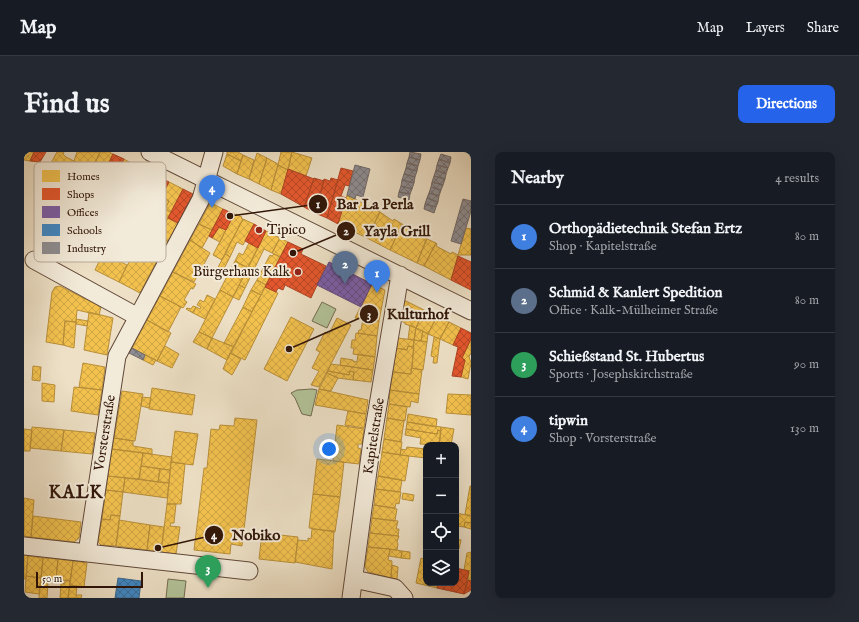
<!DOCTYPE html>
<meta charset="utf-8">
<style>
body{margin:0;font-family:"IM FELL English",serif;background:#242831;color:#f1f3f6}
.controls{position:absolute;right:12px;bottom:12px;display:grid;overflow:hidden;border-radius:8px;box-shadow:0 4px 16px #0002}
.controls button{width:36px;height:36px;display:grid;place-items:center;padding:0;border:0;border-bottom:1px solid #363941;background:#171b24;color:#f1f3f6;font:20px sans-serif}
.scale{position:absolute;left:12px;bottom:10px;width:107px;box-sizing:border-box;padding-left:4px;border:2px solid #311608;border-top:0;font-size:11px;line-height:14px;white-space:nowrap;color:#311608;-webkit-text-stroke:3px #f3ebda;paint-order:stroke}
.you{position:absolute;left:305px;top:297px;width:14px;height:14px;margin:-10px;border:3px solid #fff;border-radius:50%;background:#1a73e8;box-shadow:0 0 0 6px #1a73e833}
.badge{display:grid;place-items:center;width:26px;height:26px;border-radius:50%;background:#2563eb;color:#fff;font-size:13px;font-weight:700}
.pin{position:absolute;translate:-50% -33px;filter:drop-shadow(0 1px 2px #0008)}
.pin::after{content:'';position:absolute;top:21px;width:14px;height:12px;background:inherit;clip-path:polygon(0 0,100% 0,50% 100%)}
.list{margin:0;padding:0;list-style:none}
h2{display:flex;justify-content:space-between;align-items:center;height:52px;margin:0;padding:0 16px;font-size:17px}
h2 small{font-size:13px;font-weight:400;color:#9ea1a6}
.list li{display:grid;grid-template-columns:26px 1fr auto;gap:12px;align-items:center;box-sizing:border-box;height:64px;padding:0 16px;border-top:1px solid #363941}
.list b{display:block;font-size:15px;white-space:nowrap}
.list p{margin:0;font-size:13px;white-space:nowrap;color:#9ea1a6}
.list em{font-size:13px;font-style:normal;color:#9ea1a6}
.icon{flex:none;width:22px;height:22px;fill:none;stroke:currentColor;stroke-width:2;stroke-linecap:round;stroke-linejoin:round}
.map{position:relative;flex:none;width:447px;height:446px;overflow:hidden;border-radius:8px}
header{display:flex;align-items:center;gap:24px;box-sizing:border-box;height:56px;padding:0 20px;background:#171b24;border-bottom:1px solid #363941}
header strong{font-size:19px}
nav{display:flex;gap:22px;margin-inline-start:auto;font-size:14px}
.intro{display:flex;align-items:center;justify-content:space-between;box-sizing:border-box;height:96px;padding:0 24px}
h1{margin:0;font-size:28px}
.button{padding:10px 18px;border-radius:8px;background:#2563eb;color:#fff;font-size:14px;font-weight:700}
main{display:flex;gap:24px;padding:0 24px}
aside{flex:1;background:#171b24;border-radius:8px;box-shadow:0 4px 16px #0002}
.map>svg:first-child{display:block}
.park{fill:#b3c399;stroke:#726c50}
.homes{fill:url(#homes-cross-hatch);stroke:#b88e39}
.shops{fill:url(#shops-cross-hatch);stroke:#ae4423}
.offices{fill:url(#offices-cross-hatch);stroke:#654877}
.schools{fill:url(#schools-cross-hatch);stroke:#3b668c}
.industry{fill:url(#industry-cross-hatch);stroke:#716969}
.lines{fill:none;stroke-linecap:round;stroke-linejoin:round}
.minor-casing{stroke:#604838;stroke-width:19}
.minor{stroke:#f3ebda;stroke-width:17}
.poi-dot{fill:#8f2418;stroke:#f3ebda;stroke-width:1.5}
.labels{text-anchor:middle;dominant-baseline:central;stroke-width:4;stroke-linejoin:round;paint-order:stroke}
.poi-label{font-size:14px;fill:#311608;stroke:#f3ebda;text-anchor:start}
.street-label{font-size:14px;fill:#311608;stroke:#f3ebda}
.district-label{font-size:18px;font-weight:bold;letter-spacing:1px;fill:#311608;stroke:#f3ebda}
.key{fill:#f3ebda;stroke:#b9ab9b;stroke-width:1}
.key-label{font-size:11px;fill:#311608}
.leader{fill:none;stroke:#311608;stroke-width:1.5}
.callout-dot{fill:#311608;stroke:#f3ebda;stroke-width:1.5}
.mark-label{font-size:12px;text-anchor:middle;font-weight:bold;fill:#fff}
.callout-label{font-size:15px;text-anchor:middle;font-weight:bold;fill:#311608;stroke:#f3ebda;stroke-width:4;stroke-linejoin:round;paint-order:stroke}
</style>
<header>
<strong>Map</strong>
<nav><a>Map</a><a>Layers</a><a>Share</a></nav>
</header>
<div class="intro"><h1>Find us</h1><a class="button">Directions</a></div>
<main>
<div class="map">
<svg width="447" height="446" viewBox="0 0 447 446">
<defs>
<pattern id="homes-cross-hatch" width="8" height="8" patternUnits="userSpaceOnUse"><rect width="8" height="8" fill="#f2c14e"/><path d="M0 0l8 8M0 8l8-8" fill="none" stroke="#d0a543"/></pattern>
<pattern id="shops-cross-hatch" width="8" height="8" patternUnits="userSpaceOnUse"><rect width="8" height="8" fill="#e4572e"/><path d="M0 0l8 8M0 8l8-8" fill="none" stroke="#b94725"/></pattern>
<pattern id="offices-cross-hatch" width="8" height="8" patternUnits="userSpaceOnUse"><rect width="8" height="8" fill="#7b5ea7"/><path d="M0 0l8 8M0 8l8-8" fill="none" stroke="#654d86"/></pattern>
<pattern id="schools-cross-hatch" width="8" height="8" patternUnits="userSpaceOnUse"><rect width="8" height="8" fill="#3f88c5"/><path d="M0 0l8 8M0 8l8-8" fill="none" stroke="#356e9e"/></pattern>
<pattern id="industry-cross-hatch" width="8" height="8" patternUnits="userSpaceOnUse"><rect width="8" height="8" fill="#8d8d92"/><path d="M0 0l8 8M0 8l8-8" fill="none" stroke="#747275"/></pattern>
</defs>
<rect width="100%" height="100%" fill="#ede0c6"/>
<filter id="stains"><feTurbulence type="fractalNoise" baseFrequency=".005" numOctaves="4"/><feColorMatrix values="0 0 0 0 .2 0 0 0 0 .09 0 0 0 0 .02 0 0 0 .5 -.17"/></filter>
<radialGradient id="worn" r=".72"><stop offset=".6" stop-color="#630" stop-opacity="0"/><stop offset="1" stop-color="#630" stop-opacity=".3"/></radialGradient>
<path class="park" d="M298,150L312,157L303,176L288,169Z
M288,237L293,238L287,264L278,262L271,246L267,241L273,238Z
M144,427L162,429L160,446H142Z"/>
<path class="homes" d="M0,0H10L6,9L0,8Z
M33,0H40L39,2L42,5L50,9L49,14L27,11Z
M53,0H76L67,19L62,17L63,15L50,9Z
M76,0H85L89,2L79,23L68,18Z
M203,0H214L219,3L217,9L203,2Z
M257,0H268L264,18L254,13Z
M268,0L288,6L282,24L264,17Z
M233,1L243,6L235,32L225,27Z
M203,2L217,9L213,22L199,14Z
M219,3L230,8L225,27L213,22Z
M243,6L254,12L247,38L235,32Z
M100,7L110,13L98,39L92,36L90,40L85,38Z
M254,13L264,18L257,42L247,38Z
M145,30L159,37L147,60L141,57L145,49L137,45Z
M323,43L356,60L343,86L314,72Z
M137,45L145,49L141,57L147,60L134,84L121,77Z
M189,52L199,57L188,78L175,72L185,53Z
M356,60L369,69L370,67L378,72L366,98L343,86Z
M210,62L212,63V62L218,65L217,66L219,67L198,108L189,103Z
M144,66L154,71L144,89L134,84Z
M219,67L230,72L219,93L213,90L206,105L201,101Z
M175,72L188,78L178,96L166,88Z
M378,72L403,85L393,111L366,98Z
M195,75L202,78L196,90L188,86Z
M442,76L447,77V103H434Z
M242,79L256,86L248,101L240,97L221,136L215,133Z
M126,80L144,89L138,99L118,90L121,85L123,86Z
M256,86L264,90L256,105L248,101Z
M403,87L412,91L400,114L393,111Z
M116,88L138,99L116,141L95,130Z
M166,88L186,101L170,130L149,120Z
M225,91L234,96L224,116L211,109L215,101L219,103Z
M412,91L413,92L412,94L427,102L428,100L434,103L427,128L400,114Z
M79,101L103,113L95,130L71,118Z
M201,102L206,105L194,128L189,125Z
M250,102L256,105L242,133L233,128L246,103L248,104Z
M211,109L224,116L209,145L196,138Z
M149,120L172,132L169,137L167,136L160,148L163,150L159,156L136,144Z
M233,128L242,133L237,143L227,138Z
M348,132L361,138L355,169L345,168L346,155L343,153L341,156L337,153Z
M215,133L221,136L215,148L209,145Z
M36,134L77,155L75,163L53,158L52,170L41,169L39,193L22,190L28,140L31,135Z
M241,135L254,141L221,208L206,201Z
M196,138L209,145L188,186L175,180Z
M227,138L237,143L228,160L219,155Z
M183,143L191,147L181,167L169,161L172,155L176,157L177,155L173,153L176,148L180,150Z
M136,144L157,155L144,180L123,168Z
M380,148L400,158L392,176L381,172V171L376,168Z
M169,154L172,155L169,161L162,157L163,156L167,157Z
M219,155L228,160L210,195L200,191Z
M336,156L346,159L345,168L331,166Z
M400,158L413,164L404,182L392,176Z
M65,160L89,166L83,203L60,198Z
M413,164L425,170L416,187L404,182Z
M267,165L290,177L263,229L240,217Z
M313,166L327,173L295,235L287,233L295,219L288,216L296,200L292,198L301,180L305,182Z
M52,167L64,169L63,174L52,172Z
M339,167L355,169L353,184L334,181L335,178H337Z
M123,168L147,181L133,209L108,196Z
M41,169L52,170L50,196L39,193Z
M425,170L437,176L429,193L416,187Z
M386,173L392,176L390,188L384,187Z
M392,176L399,179L397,189L390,188Z
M399,179L404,182L403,190L397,189Z
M175,180L188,186L183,197L169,190Z
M332,181L353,184L351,205L329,202L330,196H327L328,188H331Z
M410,185L416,187L413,211H409L410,205L407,204Z
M188,186L210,195L203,208L183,197Z
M373,186L390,188L389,195L384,194L383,198L372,196Z
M447,187V202L445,204L447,211L444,227L437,225L441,208L438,206Z
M390,188L403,190L399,218L388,216Z
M141,194L155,202L148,216L133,209Z
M384,194L390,195L387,222L369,220L372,196L383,198Z
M206,201L217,207L208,223L199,217Z
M334,202L351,205L349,218L316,213L317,206L329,208V209L333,210Z
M121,203L132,208L129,213L119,208Z
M59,211L81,215L78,238L55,235Z
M307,212L349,218L347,230L329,228L330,220L326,219L325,223L304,219Z
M9,214L17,215L16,229L8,228Z
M387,216L398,218L395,242L366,238L369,220L387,222Z
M304,219L325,223L326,219L330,220L329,228L314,226L303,221Z
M303,221L314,226L307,239L295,237Z
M18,231L31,233L30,250L18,249Z
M50,235L78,238L74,263L47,259Z
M128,236L171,243L168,263L125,257Z
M295,237L344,248L342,262L291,253Z
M366,238L395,242L394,251L387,249L386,255L365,252Z
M98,239L119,242L111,289L90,286Z
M424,242L447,243V263L422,261Z
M118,245L127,246L125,256L117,254Z
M365,252L383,255L381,269L363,266Z
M324,259L342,262L340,276L321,273Z
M384,262L413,267L412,275L383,270Z
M211,266L233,268L218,394L207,392L206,402L170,398L180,316H183L187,277L195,278L196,273L210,274Z
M363,266L380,269L377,290L360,287Z
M383,270L417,275V279L414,278L413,282L382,277Z
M313,273L340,277L338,292H334V296L337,297L335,312L309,309Z
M8,275L40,278L37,299L6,296Z
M417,275L430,277L427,293H415Z
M0,277L8,278L6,299H0Z
M382,277L413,282L414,278L417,279L415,293L396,292L397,286L381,283Z
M40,278L71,281L68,302L37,299Z
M151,279L174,282L169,313L147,310Z
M90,286L109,289V294L128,297V302L88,297Z
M360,287L378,290L376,303L358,300Z
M383,295L402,297V306L376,303L377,297L382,298Z
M88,297L119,301L115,327L84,324Z
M358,300L385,304L381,329L354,324Z
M119,301L148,305L146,318L117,314Z
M293,307L320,310L316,345L289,342Z
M147,310L161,312L157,352H143Z
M117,314L136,317L134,330L115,327Z
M136,317L146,318L145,331L134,330Z
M84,324L101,326L99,340L82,338Z
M354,324L378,328L376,340L352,337Z
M101,326L145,331L143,346L99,340Z
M446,334H447V364L441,362Z
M352,337L377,340L375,352L372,351L371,356L350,353Z
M82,338L99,340L96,364L87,363L86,368L78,367Z
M379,341L390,343L389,349L378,347Z
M289,342L316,345L311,380L285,376Z
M0,346L10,348L7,385L0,384Z
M143,352H152L150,371H147L146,374L156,375L152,402L137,400Z
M350,353L373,357L371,369L348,366Z
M432,361L447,364V371L441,370L440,375L432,374Z
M87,363L96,364L92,394L77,393L74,390L78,367L86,368Z
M9,364L57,370L55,386L50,390L7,385Z
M348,366L374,369L372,377H375L374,384L346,381Z
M95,368L126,373L123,398L92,394Z
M441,370L447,371V377L440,375Z
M126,373L140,375L137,400L123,398Z
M288,377L310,379L308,417L271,410L274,388L284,389V386L287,387Z
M238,381L274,385L271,411L235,407Z
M346,381L375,384L373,390L374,392L373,398L344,395Z
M432,387L437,388L435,397H432Z
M344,395L366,397L364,408L368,409L367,426L344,420L341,415Z
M366,397L378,399L377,406L365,404Z
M378,399L386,400V407L377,406Z
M447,400V429L444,428L445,419L440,418L443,401Z
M0,403L4,404L2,427H0Z
M4,404L19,406L17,426L2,424Z
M19,406L34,407L32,427L17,426Z
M397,406L402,408V431H414L413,436L392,431Z
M34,407L49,409L46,429L32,427Z
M49,409L63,411L60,435L46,433Z
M368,413L374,415L373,427L367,426Z
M2,424L17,426L15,442L1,440Z
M17,426H22V429L24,431L23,446H15Z
M41,428L46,429L44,446H36L37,432L41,431Z
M46,433L53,434L52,443H58L57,446H44Z"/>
<path class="shops" d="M10,0H22L16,10L6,9Z
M89,2L100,7L81,46L76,44L80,36L74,33Z
M317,16L329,19L325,34L321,33L317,44L322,46L314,72L303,66Z
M264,17L290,27L280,55L257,42Z
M133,24L145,30L126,66L122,64L127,55L119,51Z
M290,26L300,29L291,61L280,55Z
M307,26L314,28L303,66L291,61L300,27L306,29Z
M159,37L169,42L154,71L144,66Z
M199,57L210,62L202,78L195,75L188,86L185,84Z
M230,72L242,79L234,96L221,89Z
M264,90L279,97L277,102L302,114L287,146L261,133L259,138L254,136L252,140L241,135Z
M434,104L447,110V138L427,128Z
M437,176L447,181V187L438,206L441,208L437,225L428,224L434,195L429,193Z
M432,416L445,419L440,442L413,436L414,431H432Z
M444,428L447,429V438L440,442Z"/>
<path class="offices" d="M305,110L348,132L337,155L293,133Z"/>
<path class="schools" d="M94,426L117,429L115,446H91Z"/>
<path class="industry" d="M386,0L397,2L396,8L385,5Z
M417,2L427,5L426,11L415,7Z
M385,5L396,8L394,14L383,11Z
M415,7L426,11L424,16L413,13Z
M383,11L394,14L393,19L382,16Z
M331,13L346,17L339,45L332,43L331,47L323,43Z
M413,13L424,16L422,22L412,18Z
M382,16L393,19L391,25L380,22Z
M412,18L422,22L421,27L410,24Z
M380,22L391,25L390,31L378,28Z
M410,24L421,27L419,33L408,30Z
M378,28L390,31L388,37L377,34Z
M408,30L419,33L417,38L407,35Z
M377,34L388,37L386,42L375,40Z
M407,35L417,38L415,44L405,41Z
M375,40L386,42L385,48L374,45Z
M405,41L415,44L414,50L403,46Z
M403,46L414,50L412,55L401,52Z
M439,47L447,49V59L437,92L427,89Z
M401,52L412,55L410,61L400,57Z
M108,196L121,203L119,208L105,201Z"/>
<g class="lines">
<defs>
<path id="minor" d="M126,0L447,159
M10,108L114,165
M0,394L225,419
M63,401L93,204L177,47L190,0
M330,427L371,436L380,446
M327,446L348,289L376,123"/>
</defs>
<use href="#minor" class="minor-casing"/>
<use href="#minor" class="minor"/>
</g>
<g class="poi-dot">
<circle cx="235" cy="78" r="4"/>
<circle cx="274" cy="120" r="4"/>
</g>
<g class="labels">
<g class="poi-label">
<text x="243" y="78">Tipico</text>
<text x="266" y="120" text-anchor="end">Bürgerhaus Kalk</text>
</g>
<g class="street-label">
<text transform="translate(81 281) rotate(-81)">Vorsterstraße</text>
<text transform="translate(350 284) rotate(-81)">Kapitelstraße</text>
</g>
<g class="district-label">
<text x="52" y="341">KALK</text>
</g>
</g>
<rect x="10" y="10" width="132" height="100" rx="6" class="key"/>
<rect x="18" y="18" width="18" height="12" fill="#f2c14e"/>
<rect x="18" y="36" width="18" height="12" fill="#e4572e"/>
<rect x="18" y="54" width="18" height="12" fill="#7b5ea7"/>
<rect x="18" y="72" width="18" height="12" fill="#3f88c5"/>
<rect x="18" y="90" width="18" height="12" fill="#8d8d92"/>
<g class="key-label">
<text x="43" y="28">Homes</text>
<text x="43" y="46">Shops</text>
<text x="43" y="64">Offices</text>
<text x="43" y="82">Schools</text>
<text x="43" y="100">Industry</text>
</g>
<path class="leader" d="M206 64L294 52M269 101L322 79M265 197L345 162M134 396L190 383"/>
<g class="callout-dot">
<circle cx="206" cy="64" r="4"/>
<circle cx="269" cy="101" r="4"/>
<circle cx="265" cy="197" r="4"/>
<circle cx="134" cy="396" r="4"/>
<circle cx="294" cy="52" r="10"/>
<circle cx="322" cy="79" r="10"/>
<circle cx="345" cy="162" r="10"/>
<circle cx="190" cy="383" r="10"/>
</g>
<g class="mark-label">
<text x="294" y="56">1</text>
<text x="322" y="83">2</text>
<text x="345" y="166">3</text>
<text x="190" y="387">4</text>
</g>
<g class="callout-label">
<text x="351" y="57">Bar La Perla</text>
<text x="373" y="84">Yayla Grill</text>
<text x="394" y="167">Kulturhof</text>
<text x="232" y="388">Nobiko</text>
</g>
<rect width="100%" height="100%" filter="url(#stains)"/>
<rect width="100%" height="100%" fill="url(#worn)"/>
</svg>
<div class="controls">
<button>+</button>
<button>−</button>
<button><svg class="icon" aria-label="locate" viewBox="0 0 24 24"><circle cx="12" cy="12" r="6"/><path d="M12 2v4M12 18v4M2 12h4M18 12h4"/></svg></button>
<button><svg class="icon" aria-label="layers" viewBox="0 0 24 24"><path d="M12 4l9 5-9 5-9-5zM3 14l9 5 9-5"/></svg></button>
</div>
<div class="scale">50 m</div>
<div class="you"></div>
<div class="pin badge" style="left:353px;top:141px;background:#3f7fe0">1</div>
<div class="pin badge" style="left:321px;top:132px;background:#5c6f8a">2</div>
<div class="pin badge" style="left:184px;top:436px;background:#2e9e5b">3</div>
<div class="pin badge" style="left:188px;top:56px;background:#3f7fe0">4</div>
</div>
<aside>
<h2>Nearby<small>4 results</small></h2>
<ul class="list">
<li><span class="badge" style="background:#3f7fe0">1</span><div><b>Orthopädietechnik Stefan Ertz</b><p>Shop · Kapitelstraße</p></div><em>80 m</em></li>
<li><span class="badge" style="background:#5c6f8a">2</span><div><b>Schmid &amp; Kanlert Spedition</b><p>Office · Kalk-Mülheimer Straße</p></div><em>80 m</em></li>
<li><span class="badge" style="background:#2e9e5b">3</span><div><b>Schießstand St. Hubertus</b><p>Sports · Josephskirchstraße</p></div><em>90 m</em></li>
<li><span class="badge" style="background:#3f7fe0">4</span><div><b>tipwin</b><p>Shop · Vorsterstraße</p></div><em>130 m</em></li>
</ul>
</aside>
</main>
